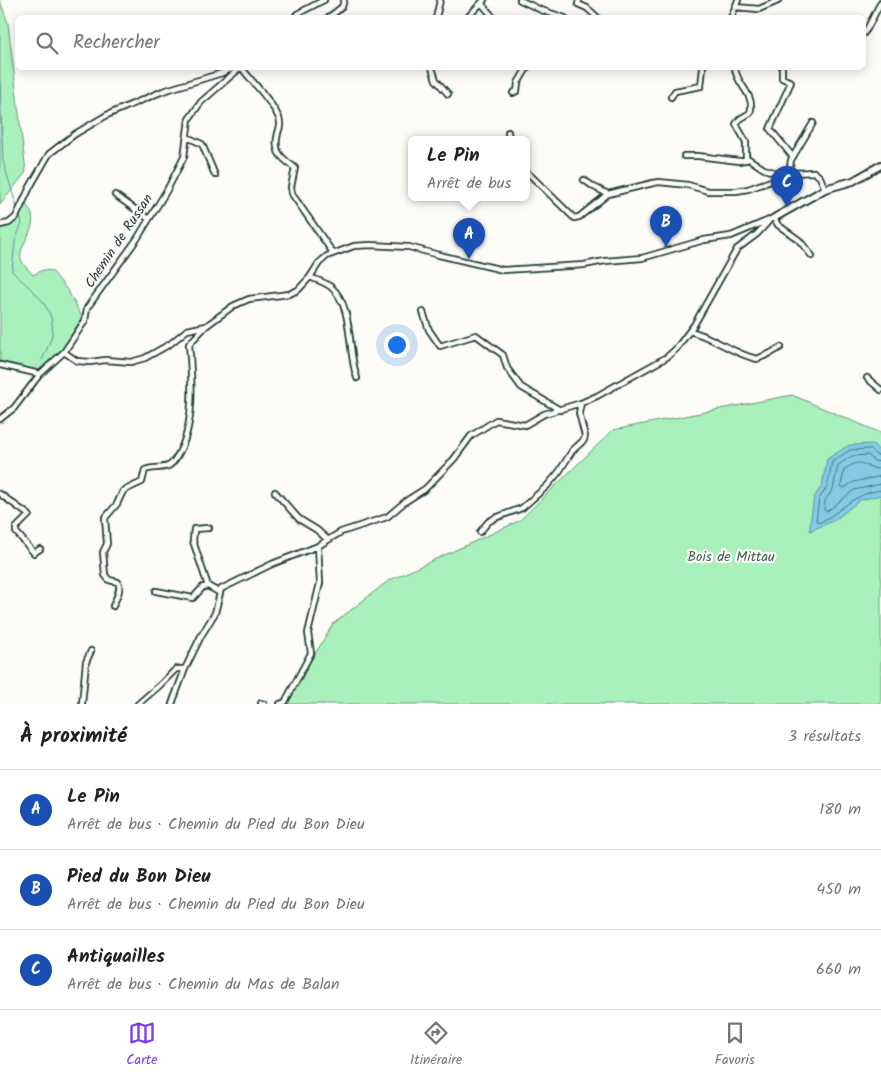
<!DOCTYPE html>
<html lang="fr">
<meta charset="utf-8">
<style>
body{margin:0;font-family:Kalam,sans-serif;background:#f2f2f2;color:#202124}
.you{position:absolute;left:396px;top:344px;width:18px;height:18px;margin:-12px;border:4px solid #fff;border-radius:50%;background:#1a73e8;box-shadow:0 0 0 8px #1a73e833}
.badge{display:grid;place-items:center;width:32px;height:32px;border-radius:50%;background:#7c3aed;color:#fff;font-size:16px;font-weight:700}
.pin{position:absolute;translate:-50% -41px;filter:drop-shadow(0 1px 2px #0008)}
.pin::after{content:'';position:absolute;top:26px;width:18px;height:15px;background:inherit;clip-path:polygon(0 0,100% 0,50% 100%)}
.popup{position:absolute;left:408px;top:136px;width:122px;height:65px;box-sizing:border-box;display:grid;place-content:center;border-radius:8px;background:#fff;filter:drop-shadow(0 1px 4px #0005);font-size:16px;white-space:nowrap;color:#757577}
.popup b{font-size:19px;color:#202124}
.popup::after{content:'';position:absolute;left:50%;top:100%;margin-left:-10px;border:10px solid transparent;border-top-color:#fff}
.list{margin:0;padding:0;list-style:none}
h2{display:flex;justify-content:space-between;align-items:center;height:65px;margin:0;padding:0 20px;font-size:21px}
h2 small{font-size:16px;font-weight:400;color:#757577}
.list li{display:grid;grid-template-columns:32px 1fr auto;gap:15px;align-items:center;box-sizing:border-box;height:80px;padding:0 20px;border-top:1px solid #e0e0e0}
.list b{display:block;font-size:19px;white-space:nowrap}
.list p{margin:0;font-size:16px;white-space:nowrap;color:#757577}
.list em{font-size:16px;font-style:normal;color:#757577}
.icon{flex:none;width:28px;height:28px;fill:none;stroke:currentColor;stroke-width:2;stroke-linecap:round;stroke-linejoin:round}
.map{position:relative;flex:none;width:881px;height:704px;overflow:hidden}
.search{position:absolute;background:#fff;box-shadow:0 2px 12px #0003;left:15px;right:15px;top:15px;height:55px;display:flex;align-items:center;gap:12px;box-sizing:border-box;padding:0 18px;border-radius:8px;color:#757577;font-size:19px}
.sheet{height:305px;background:#fff}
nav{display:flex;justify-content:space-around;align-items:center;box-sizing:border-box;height:70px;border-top:1px solid #e0e0e0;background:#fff;font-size:14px;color:#757577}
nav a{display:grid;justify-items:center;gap:2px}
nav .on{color:#7c3aed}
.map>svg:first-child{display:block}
.green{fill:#a9f0bc;stroke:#649678}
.water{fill:#84cae5;stroke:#5c929e}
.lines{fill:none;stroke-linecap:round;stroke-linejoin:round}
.shore{stroke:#47757b;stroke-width:1}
.stream{stroke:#5c929e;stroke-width:1}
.street-casing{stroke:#1f3d34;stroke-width:8}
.secondary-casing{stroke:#1f3d34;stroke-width:10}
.street{stroke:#fdfcf7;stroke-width:4.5}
.secondary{stroke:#fdfcf7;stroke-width:6}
.labels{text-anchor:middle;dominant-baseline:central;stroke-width:4.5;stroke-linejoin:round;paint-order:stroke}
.street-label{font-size:14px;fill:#1f3d34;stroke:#fdfcf7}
.park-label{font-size:14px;fill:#3b614f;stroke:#fdfcf7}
</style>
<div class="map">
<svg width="881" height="704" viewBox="0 0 881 704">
<rect width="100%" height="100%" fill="#fdfcf7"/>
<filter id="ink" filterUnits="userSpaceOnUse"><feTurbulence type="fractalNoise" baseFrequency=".02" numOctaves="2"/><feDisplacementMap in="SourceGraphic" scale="10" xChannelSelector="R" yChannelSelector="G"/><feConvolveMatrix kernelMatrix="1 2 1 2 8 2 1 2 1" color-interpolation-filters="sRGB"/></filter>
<g filter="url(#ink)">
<path class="green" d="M0,1L8,23L26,172L0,205Z
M25,204C46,223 17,243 21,259C23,265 29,270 33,275L43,270L52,271L68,291L82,317L61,352L40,371L0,361V227L14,223Z
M792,395L881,433V704H288V699L333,624L388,581L519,521L613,430Z"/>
<path class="water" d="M873,444L881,453V495L860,500L835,520L810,531V524L814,497L822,486L827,459L849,445Z"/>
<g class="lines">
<path class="shore" d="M881,456L876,455L870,449L850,450L832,462L827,487L819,499L816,521L819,523C842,511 854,493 881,490
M881,462L874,461L868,455L852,456L838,465L833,489L825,501L824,510L826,511L829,510L854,490L881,484
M881,469C863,469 863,455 844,470L841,486L844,488L854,482L881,476"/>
<path class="stream" d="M0,83L3,161L17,208
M20,216L22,223L15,241L12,271C29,289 56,305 52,334C51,342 45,352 42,360"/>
<defs>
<path id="street" d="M520,0L541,10L565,18
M579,0L578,4L587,8L598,18
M481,3L494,18
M735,7L759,9L778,1
M294,18L297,14L324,0
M328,18L342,7L344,0
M436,18L440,0
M467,18L484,0
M731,18L738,0
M864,33L867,29L881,2
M242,68C254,85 270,98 279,118C281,124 280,127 278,133C273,153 281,157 295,168L291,187L292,194L333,253
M432,68L436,80L448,94
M735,68C736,85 756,94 750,113L740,119L736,124L746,142V160
M782,68V78L791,82L770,129L793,157
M513,93L517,91L518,83L527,68
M671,97L675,91L701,86L703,68
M508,132L509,140
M187,137L202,144L215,175
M684,156H698L739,161L749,159L764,169L783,175
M526,171L574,218L579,217L608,194L653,183L659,182L688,185L708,191H736L748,189L794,173L814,172L820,177L825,189
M789,174L791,160L813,123
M584,180L594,187L608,194
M115,195L149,219
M0,225L9,223L16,217L30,187L49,154L75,134L107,115L163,91L222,73L234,68
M310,277C316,280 325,282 331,287C354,306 347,351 357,378
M423,312L429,330L440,346L476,335L503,355L507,368L521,387L560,410
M690,331C714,337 733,354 757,359L771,353L781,347
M64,352L77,361L90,362L106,360L131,362L145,358L170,344L187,330L206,326L233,306L249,299L289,294L298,290L310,277L319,263L327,256L354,246L370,245L409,247L439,255L503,270L584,265L605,261L642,258L704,240L731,236L774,218L778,225L799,240L812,256
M0,365L40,374
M867,378L881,390
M0,419L14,408L40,374L64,352L85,321L87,308L137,239L167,190L184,157L189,119L201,102L240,68
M275,492L299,519L317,530L328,540
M0,494L29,515L16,528V532L34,553L40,549
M209,528L194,529L193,541L208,586L220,593
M480,532L488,522L495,518L522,508L547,486L559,472L572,451L584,440L585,436L579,413L581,403
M156,591L193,598L203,587L208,586
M113,606C116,598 122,589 118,582L109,580L105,575L103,552L107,544L105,518L117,504L123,491L142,482L145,470C152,467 160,469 168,466C171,465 174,461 176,458C196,427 192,379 189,344L206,326
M261,703L264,704
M82,704L86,662L91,651
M138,704L160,685L176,669H185
M172,704L185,669L201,636L215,613L221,589L272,564L318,546L341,532L387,517L406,501L425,489L454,459L471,436L496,420L525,425L544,414L581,403L597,396L667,357L676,349L694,325L737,249L757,234L768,222
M280,704L285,702L311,653L308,633L320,583L318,546"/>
<path id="secondary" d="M774,218L825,189L853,181L881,165"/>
</defs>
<use href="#street" class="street-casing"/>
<use href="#secondary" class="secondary-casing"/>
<use href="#street" class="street"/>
<use href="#secondary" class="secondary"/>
</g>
</g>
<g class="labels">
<g class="street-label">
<text transform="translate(119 241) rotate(-56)">Chemin de Russan</text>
</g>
<g class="park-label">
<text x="731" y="557">Bois de Mittau</text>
</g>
</g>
</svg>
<div class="you"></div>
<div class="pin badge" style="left:469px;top:259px;background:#1a4fb4">A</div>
<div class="popup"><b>Le Pin</b>Arrêt de bus</div>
<div class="pin badge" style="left:666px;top:247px;background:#1a4fb4">B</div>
<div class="pin badge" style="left:787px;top:207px;background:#1a4fb4">C</div>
<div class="search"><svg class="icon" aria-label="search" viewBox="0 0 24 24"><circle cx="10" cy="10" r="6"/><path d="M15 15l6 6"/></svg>Rechercher</div>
</div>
<section class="sheet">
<h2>À proximité<small>3 résultats</small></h2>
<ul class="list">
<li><span class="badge" style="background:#1a4fb4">A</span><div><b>Le Pin</b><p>Arrêt de bus · Chemin du Pied du Bon Dieu</p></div><em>180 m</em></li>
<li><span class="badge" style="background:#1a4fb4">B</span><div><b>Pied du Bon Dieu</b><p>Arrêt de bus · Chemin du Pied du Bon Dieu</p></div><em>450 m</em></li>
<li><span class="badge" style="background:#1a4fb4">C</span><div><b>Antiquailles</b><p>Arrêt de bus · Chemin du Mas de Balan</p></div><em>660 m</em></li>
</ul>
</section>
<nav>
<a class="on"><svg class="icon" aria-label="map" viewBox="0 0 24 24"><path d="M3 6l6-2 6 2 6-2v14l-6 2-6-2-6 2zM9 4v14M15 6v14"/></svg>Carte</a>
<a><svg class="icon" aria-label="directions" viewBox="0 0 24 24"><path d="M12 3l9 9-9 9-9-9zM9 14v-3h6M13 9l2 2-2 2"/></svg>Itinéraire</a>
<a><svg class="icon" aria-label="saved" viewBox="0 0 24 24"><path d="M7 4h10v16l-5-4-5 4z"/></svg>Favoris</a>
</nav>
